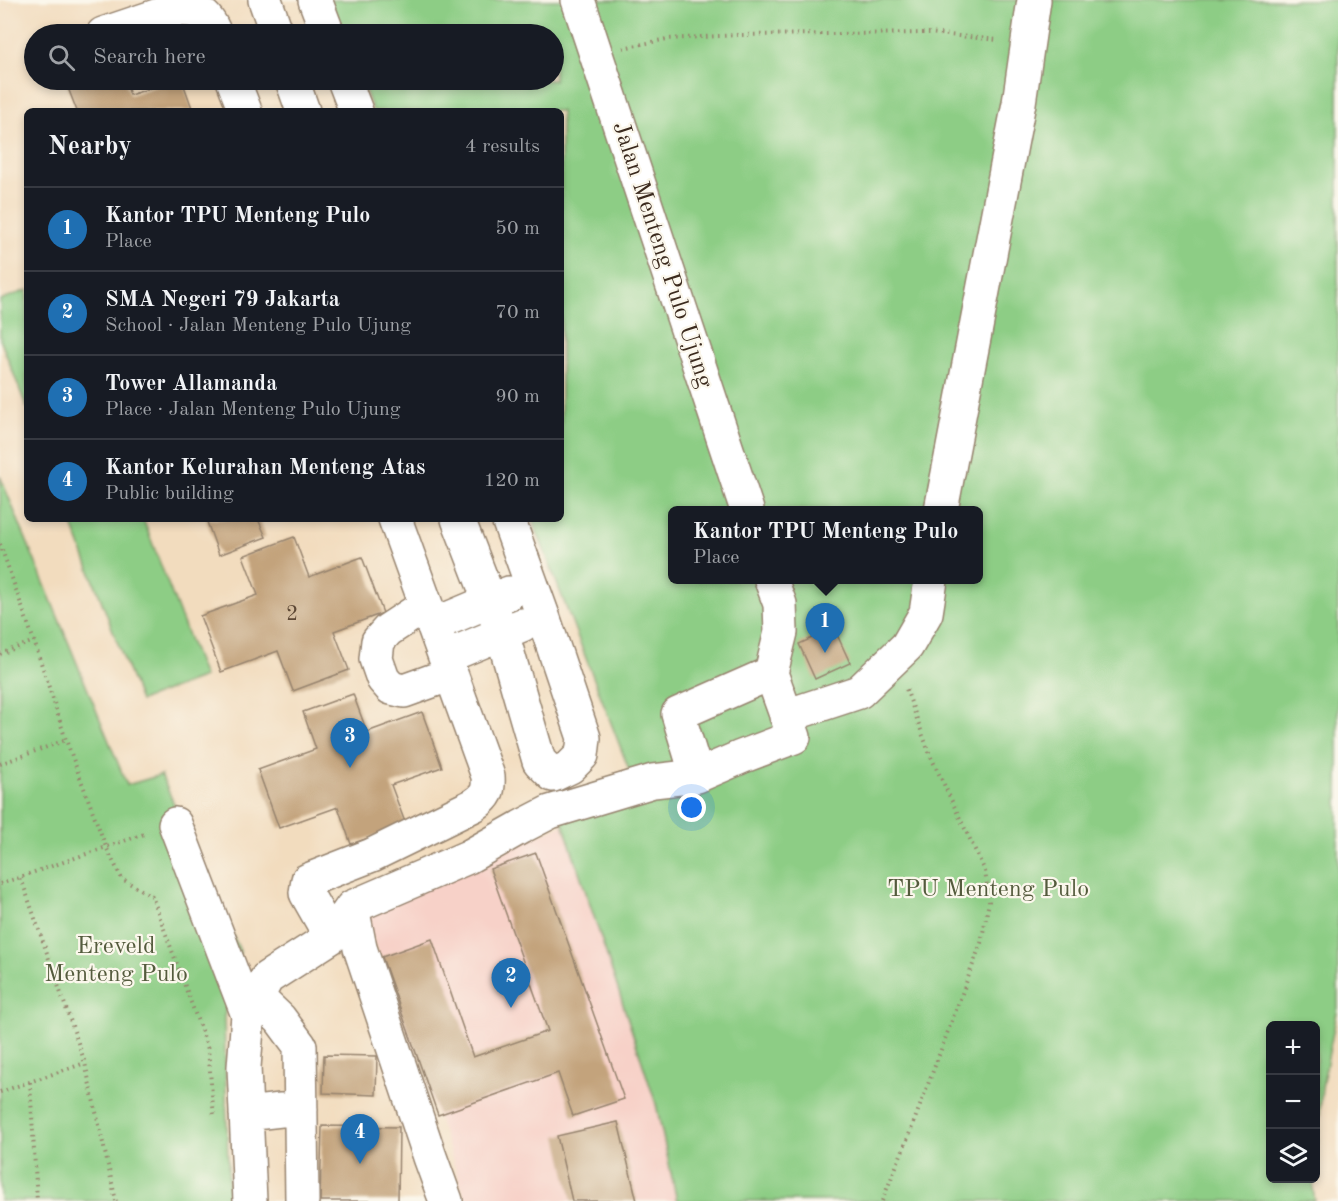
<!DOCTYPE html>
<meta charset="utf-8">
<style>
body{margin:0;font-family:"Old Standard TT",serif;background:#20242c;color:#f1f3f6}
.controls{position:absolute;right:18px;bottom:18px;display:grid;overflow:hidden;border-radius:9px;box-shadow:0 3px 9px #0003}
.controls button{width:54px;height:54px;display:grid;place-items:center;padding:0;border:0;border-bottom:2px solid #363941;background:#171b24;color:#f1f3f6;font:30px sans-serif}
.you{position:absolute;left:692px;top:808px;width:21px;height:21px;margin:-15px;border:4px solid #fff;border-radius:50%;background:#1a73e8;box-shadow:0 0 0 9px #1a73e833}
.badge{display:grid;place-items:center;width:39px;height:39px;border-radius:50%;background:#1f6fb2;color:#fff;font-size:20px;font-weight:700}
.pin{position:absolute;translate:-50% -50px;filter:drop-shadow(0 2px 3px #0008)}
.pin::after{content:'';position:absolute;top:32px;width:21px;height:18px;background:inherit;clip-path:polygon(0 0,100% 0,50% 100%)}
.popup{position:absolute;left:668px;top:506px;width:315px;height:78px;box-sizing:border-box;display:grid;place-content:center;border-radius:9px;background:#171b24;filter:drop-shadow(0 2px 4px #0005);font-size:20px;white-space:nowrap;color:#9ea1a6}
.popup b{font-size:22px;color:#f1f3f6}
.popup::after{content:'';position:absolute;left:50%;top:100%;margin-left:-12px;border:12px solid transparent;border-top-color:#171b24}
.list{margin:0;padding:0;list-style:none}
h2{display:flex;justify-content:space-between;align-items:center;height:78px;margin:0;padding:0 24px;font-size:26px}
h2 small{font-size:20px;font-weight:400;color:#9ea1a6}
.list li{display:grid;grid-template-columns:39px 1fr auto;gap:18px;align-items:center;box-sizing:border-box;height:84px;padding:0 24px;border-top:2px solid #363941}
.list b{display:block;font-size:22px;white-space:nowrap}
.list p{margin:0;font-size:20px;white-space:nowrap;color:#9ea1a6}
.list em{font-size:20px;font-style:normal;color:#9ea1a6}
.icon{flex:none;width:33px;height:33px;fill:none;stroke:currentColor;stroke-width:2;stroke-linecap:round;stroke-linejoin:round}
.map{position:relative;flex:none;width:1338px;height:1201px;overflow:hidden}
.search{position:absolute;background:#171b24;box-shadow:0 3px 9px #0003;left:24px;top:24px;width:540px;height:66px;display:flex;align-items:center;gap:15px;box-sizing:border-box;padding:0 21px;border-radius:33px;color:#9ea1a6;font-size:22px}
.panel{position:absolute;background:#171b24;box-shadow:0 3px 9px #0003;left:24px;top:108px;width:540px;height:414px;border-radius:9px}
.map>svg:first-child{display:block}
.built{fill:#f7d1c8}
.green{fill:#8dcd85;stroke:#647c52;stroke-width:1.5;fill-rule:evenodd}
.building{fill:#c3a37b}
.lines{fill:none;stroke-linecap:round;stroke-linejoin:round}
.minor-casing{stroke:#96836e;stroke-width:36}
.path{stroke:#96836e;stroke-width:4;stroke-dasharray:1.5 4.5;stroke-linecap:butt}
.minor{stroke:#fff;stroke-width:33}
.labels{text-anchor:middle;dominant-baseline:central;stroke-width:4.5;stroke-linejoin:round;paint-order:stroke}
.number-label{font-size:21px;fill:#5d4835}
.street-label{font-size:24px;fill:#3b2a1e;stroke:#fbf7ec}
.park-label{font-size:24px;fill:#545b3d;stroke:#fbf7ec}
</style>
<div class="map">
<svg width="1338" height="1201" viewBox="0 0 1338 1201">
<rect width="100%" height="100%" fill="#fbf7ec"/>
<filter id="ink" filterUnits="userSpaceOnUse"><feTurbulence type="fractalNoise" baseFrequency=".0167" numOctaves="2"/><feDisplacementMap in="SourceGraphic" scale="12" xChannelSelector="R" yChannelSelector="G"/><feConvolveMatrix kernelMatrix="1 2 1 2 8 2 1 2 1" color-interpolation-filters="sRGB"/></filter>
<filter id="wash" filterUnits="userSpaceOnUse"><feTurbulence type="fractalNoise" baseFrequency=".008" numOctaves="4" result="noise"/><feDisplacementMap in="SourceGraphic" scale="24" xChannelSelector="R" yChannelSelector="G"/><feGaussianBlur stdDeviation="1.35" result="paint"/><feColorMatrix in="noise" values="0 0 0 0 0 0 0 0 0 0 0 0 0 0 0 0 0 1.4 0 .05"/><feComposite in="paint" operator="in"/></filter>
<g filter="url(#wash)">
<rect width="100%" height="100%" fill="#f2dcbe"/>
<path class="built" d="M563,825L656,1104L677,1201H466L447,1143L363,912Z"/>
<path class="green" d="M330,0H1338V1008L1322,1087L1316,1161V1026H1270V1178L1314,1179L1313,1189L1315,1201H677L656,1104L555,799L630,772L532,519H561V111H373L361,80H554V34H344ZM672,510H978V580H672Z
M27,290V408L0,339V300Z
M0,476L127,785L161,775L240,951L224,1017L229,1201H0Z
M70,519H143L204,677L140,701Z"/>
<g id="blocks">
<path class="building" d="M65,80H125L130,95L175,80H182L193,111H77Z
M206,519H258L266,537L219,555Z
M294,537L309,577L362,557L383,613L334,631L349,670L293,691L278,651L221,672L200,616L258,595L243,556Z
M834,628L850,663L815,679L799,644Z
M353,694L367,732L422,712L442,767L391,785L406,825L351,844L338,807L279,828L258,770L316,749L303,712Z
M536,853L624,1099L573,1116L558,1073L438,1115L382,957L432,939L473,1057L548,1031L490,869Z
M324,1055L377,1056L376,1095L323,1093Z
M618,1122L637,1201H572L557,1136Z
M322,1126L399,1127L398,1201H320Z"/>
</g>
</g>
<g filter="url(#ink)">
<use href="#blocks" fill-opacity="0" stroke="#96836e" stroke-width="1.5"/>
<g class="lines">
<defs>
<path id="minor" d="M265,0L277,34
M315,0L328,34
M578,0L747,510
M103,34L174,10C197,8 207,13 215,34
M233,80L245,111
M292,80L303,111
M344,80L356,111
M941,510L1019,103L1034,0
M458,519L502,633L539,761L553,775L570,767L582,755L584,738L543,616L508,519
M426,605L388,630L378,641L376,659L383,679L391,688L404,691L451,674
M433,625L509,593
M445,657L522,625
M786,716L859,692L907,646L926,613L931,580
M697,776L678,714L771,673L781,632L780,604L771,580
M175,824L248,1015
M352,907L360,948L430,1157L446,1201
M331,937L306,893L308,880L372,855L474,805C487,796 489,791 488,776L395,519
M257,997L280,1019L300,1046L302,1201
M246,1114L281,1110H301
M250,1201L244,1067L248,1015L267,978L331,937L352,907L468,857L521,827L550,812L653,781L697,776L741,757L794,737L771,673"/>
</defs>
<use href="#minor" class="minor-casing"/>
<path class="path" d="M623,48L667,39L737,35L929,33L998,40
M0,544L34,641L66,740L106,847L122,879L152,896L208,1049L214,1117
M0,654L34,641
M0,764L66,740
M21,878L85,1063L116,1201
M0,884L147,833
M30,1082L37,1201
M0,1092L85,1063
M882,1201L909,1135L981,943L989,902L985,871L930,755L905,686"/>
<use href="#minor" class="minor"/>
</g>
</g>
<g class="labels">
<g class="number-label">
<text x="292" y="614">2</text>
</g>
<g class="street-label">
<text transform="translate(662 255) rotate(72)">Jalan Menteng Pulo Ujung</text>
</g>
<g class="park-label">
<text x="988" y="890">TPU Menteng Pulo</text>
<text x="116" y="947">Ereveld<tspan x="116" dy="28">Menteng Pulo</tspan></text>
</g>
</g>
</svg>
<div class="controls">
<button>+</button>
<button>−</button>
<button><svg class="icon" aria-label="layers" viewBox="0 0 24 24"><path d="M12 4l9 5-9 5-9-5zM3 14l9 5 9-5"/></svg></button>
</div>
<div class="you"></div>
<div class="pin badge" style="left:825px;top:653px">1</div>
<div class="popup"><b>Kantor TPU Menteng Pulo</b>Place</div>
<div class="pin badge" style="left:511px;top:1008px">2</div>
<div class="pin badge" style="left:350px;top:768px">3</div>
<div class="pin badge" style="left:360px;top:1164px">4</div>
<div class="search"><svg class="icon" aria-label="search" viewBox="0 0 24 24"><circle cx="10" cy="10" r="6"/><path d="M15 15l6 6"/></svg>Search here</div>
<section class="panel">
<h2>Nearby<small>4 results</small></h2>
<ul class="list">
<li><span class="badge">1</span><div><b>Kantor TPU Menteng Pulo</b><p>Place</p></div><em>50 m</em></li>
<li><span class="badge">2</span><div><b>SMA Negeri 79 Jakarta</b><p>School · Jalan Menteng Pulo Ujung</p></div><em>70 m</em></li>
<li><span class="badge">3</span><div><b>Tower Allamanda</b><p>Place · Jalan Menteng Pulo Ujung</p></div><em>90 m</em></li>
<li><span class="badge">4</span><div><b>Kantor Kelurahan Menteng Atas</b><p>Public building</p></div><em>120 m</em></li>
</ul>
</section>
</div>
